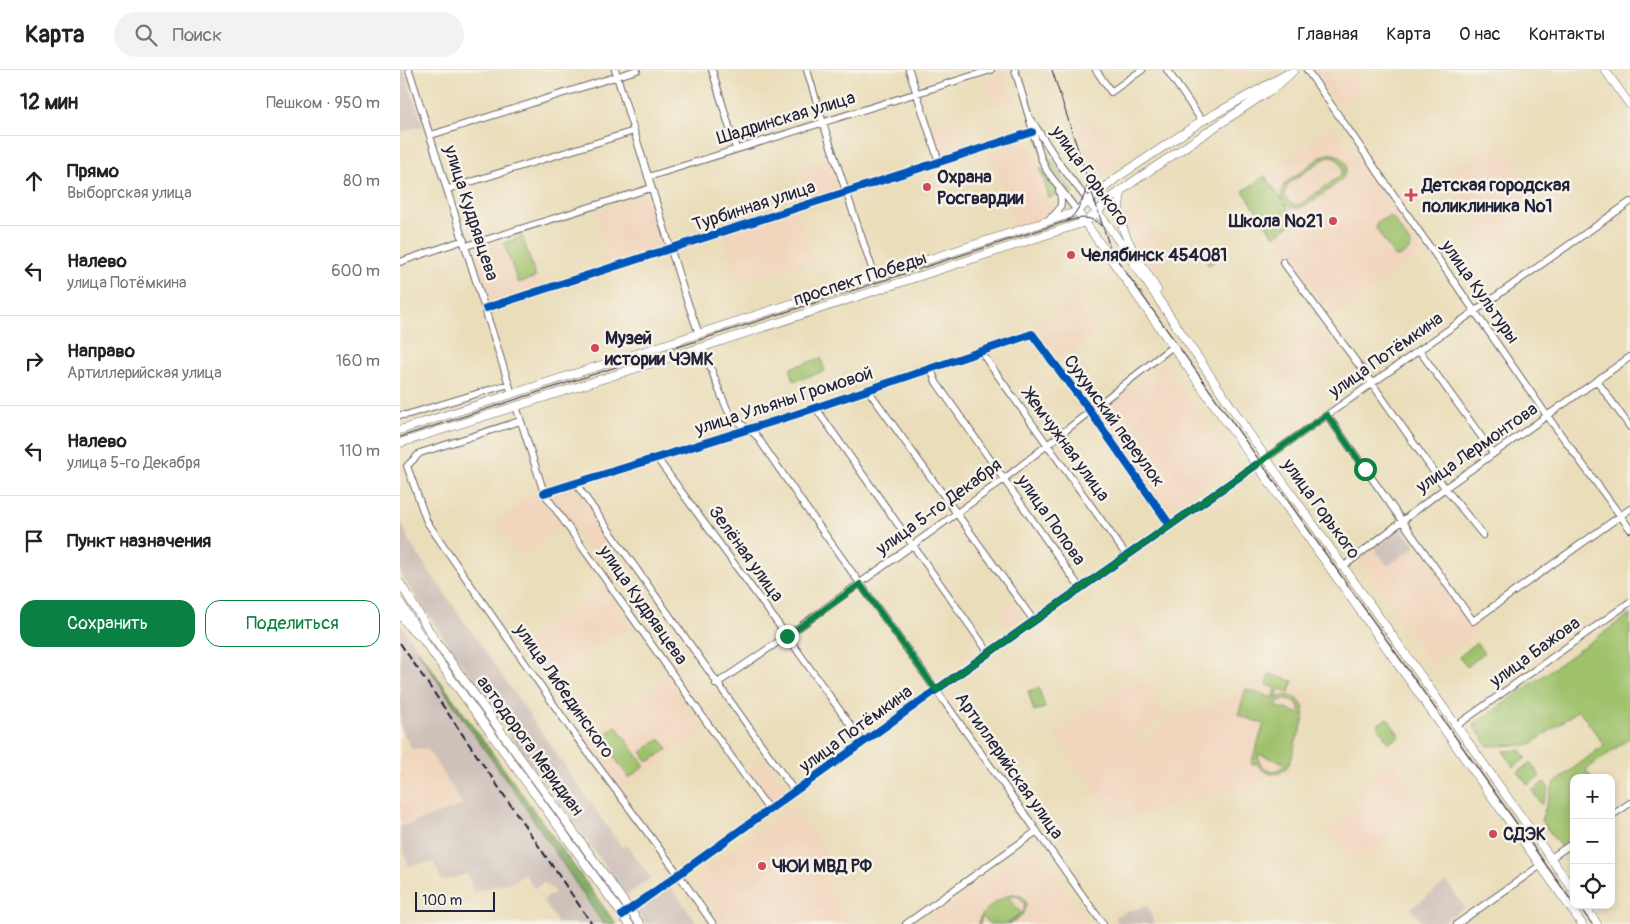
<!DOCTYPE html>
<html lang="ru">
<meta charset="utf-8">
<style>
body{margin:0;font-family:Pangolin,sans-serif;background:#f2f2f2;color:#222}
.controls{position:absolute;right:15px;bottom:15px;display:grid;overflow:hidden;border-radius:10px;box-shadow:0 2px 8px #0003}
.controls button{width:45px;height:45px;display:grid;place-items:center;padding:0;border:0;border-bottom:1px solid #e0e0e0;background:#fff;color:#222;font:25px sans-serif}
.scale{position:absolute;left:15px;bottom:12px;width:80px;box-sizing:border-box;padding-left:5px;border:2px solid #22223b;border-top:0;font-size:14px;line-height:18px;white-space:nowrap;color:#22223b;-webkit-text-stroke:4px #f7f3e8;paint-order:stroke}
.stop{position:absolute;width:15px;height:15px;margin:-11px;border:4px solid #0b8043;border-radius:50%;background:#fff}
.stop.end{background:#0b8043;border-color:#fff;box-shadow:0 1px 5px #0008}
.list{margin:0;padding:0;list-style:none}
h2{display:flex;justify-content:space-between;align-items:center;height:65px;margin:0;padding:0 20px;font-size:21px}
h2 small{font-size:16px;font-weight:400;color:#767676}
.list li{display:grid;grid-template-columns:32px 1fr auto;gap:15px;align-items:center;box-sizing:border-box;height:90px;padding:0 20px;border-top:1px solid #e0e0e0}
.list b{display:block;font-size:19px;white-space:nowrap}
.list p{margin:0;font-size:16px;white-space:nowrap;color:#767676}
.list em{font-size:16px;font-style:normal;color:#767676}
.actions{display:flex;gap:10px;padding:15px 20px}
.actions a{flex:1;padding:11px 0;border:1px solid #0b8043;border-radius:15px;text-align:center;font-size:18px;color:#0b8043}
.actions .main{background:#0b8043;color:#fff}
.icon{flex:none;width:28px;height:28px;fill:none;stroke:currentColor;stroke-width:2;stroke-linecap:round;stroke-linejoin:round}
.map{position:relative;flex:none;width:1230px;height:854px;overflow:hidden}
header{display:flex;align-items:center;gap:30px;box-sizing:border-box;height:70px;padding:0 25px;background:#fff;border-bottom:1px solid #e0e0e0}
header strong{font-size:24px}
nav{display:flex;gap:28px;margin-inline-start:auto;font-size:18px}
.search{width:350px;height:45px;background:#f2f2f2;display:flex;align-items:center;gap:12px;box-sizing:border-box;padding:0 18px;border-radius:28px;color:#767676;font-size:19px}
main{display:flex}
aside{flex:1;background:#fff}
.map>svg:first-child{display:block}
.built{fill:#f1d5bd}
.industrial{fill:#cec1ba}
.green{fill:#9ec16b;stroke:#607253;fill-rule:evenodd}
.forest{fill:#7ea75f;stroke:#50644d}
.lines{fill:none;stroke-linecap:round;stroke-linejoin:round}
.minor-casing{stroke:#686367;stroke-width:8}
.major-casing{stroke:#686367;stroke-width:9}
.minor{stroke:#fff;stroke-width:6}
.major{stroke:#fff;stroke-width:8}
.tram{stroke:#22223b;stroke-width:1}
.rail{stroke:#22223b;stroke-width:2;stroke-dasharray:8 4;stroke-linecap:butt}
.cycleway-casing{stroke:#f7f3e8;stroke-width:11}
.cycleway{stroke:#0057b8;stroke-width:8}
.route{stroke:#0b8043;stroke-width:6}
.poi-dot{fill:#d1495b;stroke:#f7f3e8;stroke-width:2}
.labels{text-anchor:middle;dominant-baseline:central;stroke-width:5;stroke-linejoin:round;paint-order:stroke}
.street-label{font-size:18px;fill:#22223b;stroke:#f7f3e8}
.poi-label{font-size:18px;font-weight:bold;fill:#22223b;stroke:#f7f3e8;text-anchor:start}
</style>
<header>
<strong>Карта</strong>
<div class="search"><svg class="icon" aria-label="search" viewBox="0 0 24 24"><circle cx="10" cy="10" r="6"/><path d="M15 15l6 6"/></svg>Поиск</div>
<nav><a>Главная</a><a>Карта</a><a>О нас</a><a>Контакты</a></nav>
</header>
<main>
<aside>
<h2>12 мин<small>Пешком · 950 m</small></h2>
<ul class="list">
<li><svg class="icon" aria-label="ahead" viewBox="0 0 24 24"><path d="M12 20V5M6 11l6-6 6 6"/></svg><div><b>Прямо</b><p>Выборгская улица</p></div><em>80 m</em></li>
<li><svg class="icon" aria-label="left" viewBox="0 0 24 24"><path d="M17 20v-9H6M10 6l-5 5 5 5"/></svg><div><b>Налево</b><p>улица Потёмкина</p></div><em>600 m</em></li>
<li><svg class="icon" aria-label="right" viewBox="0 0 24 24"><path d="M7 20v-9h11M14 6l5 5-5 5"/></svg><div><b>Направо</b><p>Артиллерийская улица</p></div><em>160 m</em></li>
<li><svg class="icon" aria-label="left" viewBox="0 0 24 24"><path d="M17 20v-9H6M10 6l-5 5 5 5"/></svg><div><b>Налево</b><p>улица 5-го Декабря</p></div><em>110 m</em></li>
<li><svg class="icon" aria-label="arrive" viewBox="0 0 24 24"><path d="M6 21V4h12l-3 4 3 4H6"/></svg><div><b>Пункт назначения</b></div></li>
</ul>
<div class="actions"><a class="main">Сохранить</a><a>Поделиться</a></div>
</aside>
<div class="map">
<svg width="1230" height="854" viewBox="0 0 1230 854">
<rect width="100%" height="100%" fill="#f7f3e8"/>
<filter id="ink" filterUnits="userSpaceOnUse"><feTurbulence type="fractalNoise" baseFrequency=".02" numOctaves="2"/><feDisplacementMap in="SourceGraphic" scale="10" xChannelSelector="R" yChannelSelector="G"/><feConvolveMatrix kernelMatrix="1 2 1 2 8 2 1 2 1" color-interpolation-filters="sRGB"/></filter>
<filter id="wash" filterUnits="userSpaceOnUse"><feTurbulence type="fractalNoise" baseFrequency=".0096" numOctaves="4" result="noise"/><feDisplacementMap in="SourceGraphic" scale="20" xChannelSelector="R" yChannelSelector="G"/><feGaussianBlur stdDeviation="1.12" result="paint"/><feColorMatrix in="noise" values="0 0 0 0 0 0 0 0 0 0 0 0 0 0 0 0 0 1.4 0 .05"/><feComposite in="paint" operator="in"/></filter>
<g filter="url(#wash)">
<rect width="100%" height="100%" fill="#eaddba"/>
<path class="built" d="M825,0H848L833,11Z
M913,0H947L961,19L938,35Z
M603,3L613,31L592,38L584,9Z
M692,43L726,87L694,113L677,55Z
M556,48L566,77L540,86L529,57Z
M933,55L1024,182L933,248L842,121Z
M1099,67L1144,134L1087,175L1056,129L1062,124L1048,104Z
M628,69L650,133L648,146L615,159L590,83Z
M428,89L439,120L409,130L399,99Z
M246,125L262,176L212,193L196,142Z
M731,128L773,189L755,200L727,158L725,150V140Z
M397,140L413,190L339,214L324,164Z
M125,164L142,215L91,232L74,181Z
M673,227L697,260L660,287L636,254Z
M921,256L937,277L927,283V291L888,319L869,294Z
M763,294L835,393L767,442L697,344Z
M174,417L214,474L194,487L149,425Z
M135,421L161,457L121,486L95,451Z
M1016,476L1077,563L1032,595L958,490L975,479L988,496Z
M203,516L229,554L149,611L123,573Z
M611,530L623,546L608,557L597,541Z
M735,551L746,587L724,602L712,563Z
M881,595L911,631L888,705L716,750L654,665L739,606L767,645L733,669L736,674L744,671L770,648L813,637Z
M268,607L306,661L222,719L185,667Z
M27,678L63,735L0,757V683L12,679Z
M365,687L387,720L368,733L345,700Z
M993,692L1028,740L954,792L930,759L964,734L954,719Z
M394,736L427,783L413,794L454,854H324L292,808Z
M631,776L687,854H520Z"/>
<path class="industrial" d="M0,0H4L23,56L0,62Z
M0,447L9,472L222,778L226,775L251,808L227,825L125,687L0,503Z
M1001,460L1016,476L988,496L975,479Z
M0,553L204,854H158L143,830L155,822L143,812L134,819L124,803L114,811L73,822L67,804L42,811L34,792L8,796L0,768V757L63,735L27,678L12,679L0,656Z
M1047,812L1064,837L1040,854H1023L1011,838Z
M271,817L298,854H246L237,841Z
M748,836L754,854H719L714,847L725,842Z"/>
<path class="green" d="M634,56L645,82L675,123L672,125L642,85Z
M929,84C941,83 952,95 943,107C939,114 906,137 898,138C892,139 888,136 884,133L896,151L874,166L843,121L865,106L883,131L881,123L884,114L922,86ZM931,87C941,89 945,98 940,106L901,134C892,136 886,132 885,123L886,118L889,113L924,89Z
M640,97L658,124L649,128Z
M989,146L993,148L1011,175L1010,180L999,187L994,186L976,158L977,153Z
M122,166L136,207L118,213L104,173Z
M819,174L825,183L809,195L803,186Z
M421,288L425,301L394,311L390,298Z
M1230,544V668L1186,700L1192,708H1174V768L1161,778L1141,750L1154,713L1204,675L1179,640L1130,675L1088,676L1073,655Z
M1076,573L1084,583L1067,597L1059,587Z
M870,604L893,611L889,623L879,619L876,628C882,626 889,624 895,628C913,637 900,660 895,674C893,682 891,693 885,699C875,709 862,703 856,692L854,695L851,694L864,654L838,645L846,619L873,628L876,618L866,615ZM886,629L897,633L901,644L875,636L879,631ZM858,684L885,693L878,700L869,701L860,694Z
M639,618L645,638L634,641L628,621Z
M987,648L1000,666L989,673L977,655Z
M216,656L245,696L229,708L200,667Z
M260,669L268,679L248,692L241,682Z
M1121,680L1126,688L1114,697L1103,681Z
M1131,693L1140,706L1128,715L1118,702Z
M1144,712L1149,718L1142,735L1132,721Z
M612,824C637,825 625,851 608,854L621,843L606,854H589L582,846L580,854H578C579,842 601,827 612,824ZM613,825C623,827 627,835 622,844L609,827Z"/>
<path class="forest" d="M17,579L216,854H203L115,722L62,648Z"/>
</g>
<g filter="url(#ink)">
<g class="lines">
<defs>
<path id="minor" d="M9,0L112,324
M215,0L284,222L299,264
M312,0L336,79
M407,0L423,53L475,207
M509,0L539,92
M615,0L641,88L647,101L677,141
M696,0L711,22L742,0
M767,0L802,51
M907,0L1148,347L1230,459
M632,51L661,96L689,132
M31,65L237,0
M248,107L591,0
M48,119L234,61
M649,149C660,141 664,135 659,120
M66,176L251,118
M0,192L64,170
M883,192L969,309L1045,418L1083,465
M86,238L632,62
M303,277L319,320L328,341L337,351L356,365L404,435L703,854
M1019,280L1093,383
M581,282L727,486
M531,299L536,312L680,518
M1197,311L1230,357
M468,320L634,551
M116,336L144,423L369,740
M415,337L589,583
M0,345H6L109,314
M927,345L1073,551L1230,439
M120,351L20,383L7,396L27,452L177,668L279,805L313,854
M256,387L387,566L463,673
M866,388L1230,132
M176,414L395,722
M144,423L394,345L632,264L690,341L770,455
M944,496L1045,418L1230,287
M316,614L387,566L604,409L773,276
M1056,656L1230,532
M1211,746L1230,733
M1151,788L1174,772
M222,845L536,620L856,395
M506,854L637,761
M1057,854L1141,795"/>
<path id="major" d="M1205,0L1230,35
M722,120C710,155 740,190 757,220
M689,132L708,155L866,388L1174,821
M677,141L1182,854
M0,360L676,142L715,109L802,51L887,4
M0,373L303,277L685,152L697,143L707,131L737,109L878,15L894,0
M0,513L33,567L240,854
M0,532L24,571L229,854
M0,544L10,558L18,565
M1184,835L1197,854"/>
</defs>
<use href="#minor" class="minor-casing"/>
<use href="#major" class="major-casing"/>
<use href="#minor" class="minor"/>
<use href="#major" class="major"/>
<path class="tram" d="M652,0L711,181L1174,834
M666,152C678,144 684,127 688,114
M0,367L661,153C676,149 689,143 701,156
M1178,835L1192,854"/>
<path class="rail" d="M0,573L192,854"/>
<defs>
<path id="cycleway" d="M86,238L632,62
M144,423L394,345L632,264L690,341L770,455
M222,845L536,620L856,395"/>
</defs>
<use href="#cycleway" class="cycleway-casing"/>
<use href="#cycleway" class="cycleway"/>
</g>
</g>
<g class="lines" filter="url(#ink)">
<path class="route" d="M387,566L460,514L536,620L927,345L965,399"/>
</g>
<g class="poi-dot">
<circle cx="527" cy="117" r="5"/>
<path d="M1008.5 117.5h5v5h5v5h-5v5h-5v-5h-5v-5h5z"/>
<circle cx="933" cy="151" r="5"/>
<circle cx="671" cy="185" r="5"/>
<circle cx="195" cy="278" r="5"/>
<circle cx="1093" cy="764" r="5"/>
<circle cx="362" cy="796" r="5"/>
</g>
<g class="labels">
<g class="street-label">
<text transform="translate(386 48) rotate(-17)">Шадринская улица</text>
<text transform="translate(690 106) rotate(54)">улица Горького</text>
<text transform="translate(354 136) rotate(-18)">Турбинная улица</text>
<text transform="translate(71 143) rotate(72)">улица Кудрявцева</text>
<text transform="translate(460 209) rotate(-18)">проспект Победы</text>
<text transform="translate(1080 222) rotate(55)">улица Культуры</text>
<text transform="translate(986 285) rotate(-35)">улица Потёмкина</text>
<text transform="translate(384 331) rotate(-18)">улица Ульяны Громовой</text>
<text transform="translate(714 351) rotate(54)">Сухумский переулок</text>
<text transform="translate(666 375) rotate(54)">Жемчужная улица</text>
<text transform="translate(1077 378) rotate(-35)">улица Лермонтова</text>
<text transform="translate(539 437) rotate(-36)">улица 5-го Декабря</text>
<text transform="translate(921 439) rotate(54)">улица Горького</text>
<text transform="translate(651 450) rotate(55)">улица Попова</text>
<text transform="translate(346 484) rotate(54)">Зелёная улица</text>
<text transform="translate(243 535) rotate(55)">улица Кудрявцева</text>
<text transform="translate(1135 582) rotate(-36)">улица Бажова</text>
<text transform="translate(164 621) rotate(55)">улица Либединского</text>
<text transform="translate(456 659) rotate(-36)">улица Потёмкина</text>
<text transform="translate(130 676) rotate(54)">автодорога Меридиан</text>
<text transform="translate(609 696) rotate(55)">Артиллерийская улица</text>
</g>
<g class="poi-label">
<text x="537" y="107">Охрана<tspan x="537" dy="21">Росгвардии</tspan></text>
<text x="1022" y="115">Детская городская<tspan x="1022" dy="21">поликлиника №1</tspan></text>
<text x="923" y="151" text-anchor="end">Школа №21</text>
<text x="681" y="185">Челябинск 454081</text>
<text x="205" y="268">Музей<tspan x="205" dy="21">истории ЧЭМК</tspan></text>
<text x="1103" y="764">СДЭК</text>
<text x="372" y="796">ЧЮИ МВД РФ</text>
</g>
</g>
</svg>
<div class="controls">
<button>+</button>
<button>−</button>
<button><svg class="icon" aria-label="locate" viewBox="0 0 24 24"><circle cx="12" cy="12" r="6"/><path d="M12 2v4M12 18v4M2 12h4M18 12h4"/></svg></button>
</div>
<div class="scale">100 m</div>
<div class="stop" style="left:965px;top:399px"></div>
<div class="stop end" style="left:387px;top:566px"></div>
</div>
</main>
